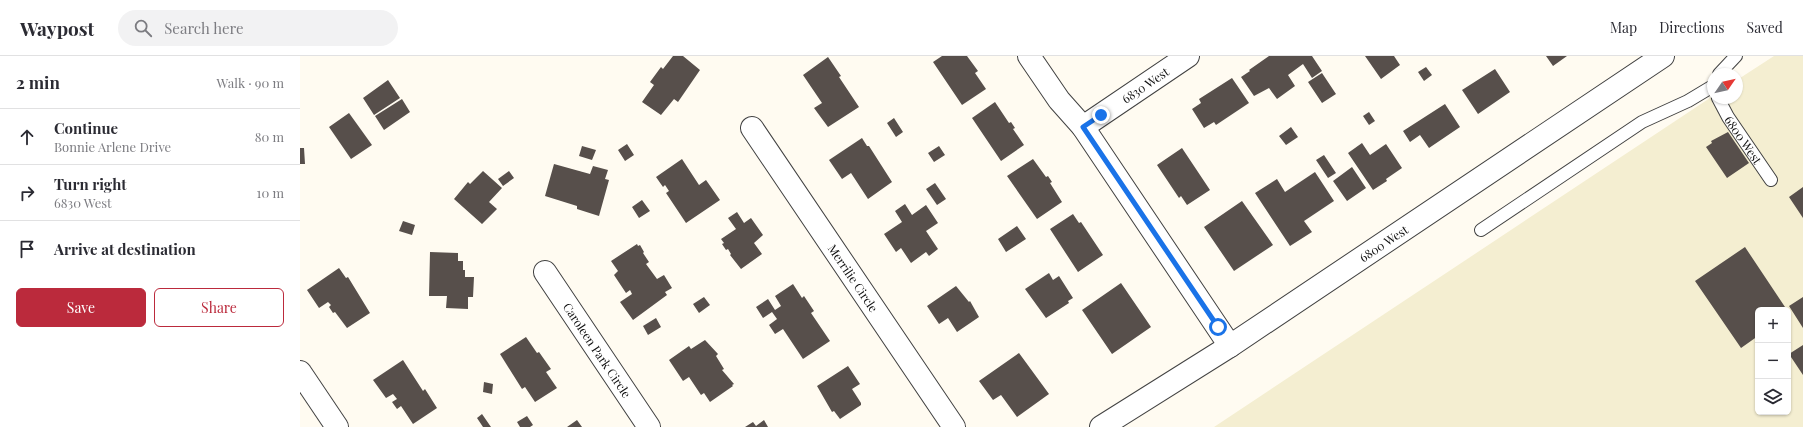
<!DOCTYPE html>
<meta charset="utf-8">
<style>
body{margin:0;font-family:"Playfair Display",serif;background:#f2f2f3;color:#2b2b33}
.controls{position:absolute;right:12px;bottom:12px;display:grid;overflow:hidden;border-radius:6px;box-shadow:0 1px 3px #0004}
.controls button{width:36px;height:36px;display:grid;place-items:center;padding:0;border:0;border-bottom:1px solid #e1e1e2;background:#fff;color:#2b2b33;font:20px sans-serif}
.compass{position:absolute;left:1407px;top:12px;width:36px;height:36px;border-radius:50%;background:#fff;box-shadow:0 1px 3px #0004;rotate:56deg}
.stop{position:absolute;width:12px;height:12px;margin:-9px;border:3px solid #1a73e8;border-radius:50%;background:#fff}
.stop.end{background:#1a73e8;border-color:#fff;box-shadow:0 1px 4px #0008}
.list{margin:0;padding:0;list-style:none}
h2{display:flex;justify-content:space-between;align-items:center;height:52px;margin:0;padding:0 16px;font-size:17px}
h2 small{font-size:13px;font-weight:400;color:#7c7c81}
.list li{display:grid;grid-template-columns:26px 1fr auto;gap:12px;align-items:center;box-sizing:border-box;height:56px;padding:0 16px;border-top:1px solid #e1e1e2}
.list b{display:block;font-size:15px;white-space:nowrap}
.list p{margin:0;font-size:13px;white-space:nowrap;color:#7c7c81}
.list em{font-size:13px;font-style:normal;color:#7c7c81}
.actions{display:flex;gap:8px;padding:12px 16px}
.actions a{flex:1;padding:9px 0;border:1px solid #bb2a3c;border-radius:6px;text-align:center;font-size:14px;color:#bb2a3c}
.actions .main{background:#bb2a3c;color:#fff}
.icon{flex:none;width:22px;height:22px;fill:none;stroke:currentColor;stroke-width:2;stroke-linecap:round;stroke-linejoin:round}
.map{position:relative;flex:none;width:1503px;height:371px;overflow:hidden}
header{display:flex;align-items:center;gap:24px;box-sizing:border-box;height:56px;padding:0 20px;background:#fff;border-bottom:1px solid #e1e1e2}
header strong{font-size:19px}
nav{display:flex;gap:22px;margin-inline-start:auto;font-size:14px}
.search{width:280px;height:36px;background:#f2f2f3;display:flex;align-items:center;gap:10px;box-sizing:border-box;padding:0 14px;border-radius:22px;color:#7c7c81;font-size:15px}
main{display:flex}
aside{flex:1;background:#fff}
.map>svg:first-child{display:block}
.farmland{fill:#f4eed1;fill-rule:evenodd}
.building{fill:#574f4b}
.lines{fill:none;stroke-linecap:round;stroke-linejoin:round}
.service-casing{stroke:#424242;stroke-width:14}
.minor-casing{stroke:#424242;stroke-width:24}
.service{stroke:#fff;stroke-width:12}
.minor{stroke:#fff;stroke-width:22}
.route{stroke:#1a73e8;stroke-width:5}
.labels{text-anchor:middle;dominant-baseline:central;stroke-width:4;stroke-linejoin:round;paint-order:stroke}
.street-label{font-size:12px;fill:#0f0f0f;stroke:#fff}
</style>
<header>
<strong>Waypost</strong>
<div class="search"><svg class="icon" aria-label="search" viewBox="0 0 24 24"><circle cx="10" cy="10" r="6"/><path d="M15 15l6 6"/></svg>Search here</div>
<nav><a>Map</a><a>Directions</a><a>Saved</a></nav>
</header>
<main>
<aside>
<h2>2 min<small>Walk · 90 m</small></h2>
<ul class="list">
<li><svg class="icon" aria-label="ahead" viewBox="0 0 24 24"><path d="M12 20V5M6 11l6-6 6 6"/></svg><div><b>Continue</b><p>Bonnie Arlene Drive</p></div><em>80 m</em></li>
<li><svg class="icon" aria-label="right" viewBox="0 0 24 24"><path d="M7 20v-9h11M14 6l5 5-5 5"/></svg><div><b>Turn right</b><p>6830 West</p></div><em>10 m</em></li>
<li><svg class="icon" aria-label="arrive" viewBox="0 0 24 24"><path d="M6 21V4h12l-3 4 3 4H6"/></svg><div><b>Arrive at destination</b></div></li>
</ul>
<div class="actions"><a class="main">Save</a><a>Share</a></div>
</aside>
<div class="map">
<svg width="1503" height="371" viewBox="0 0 1503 371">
<rect width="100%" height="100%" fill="#fffbf1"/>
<path class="farmland" d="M1474,0H1503V371H914L1413,40V42H1437V24ZM1458,254H1488V356H1458Z"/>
<path class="building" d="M373,0H383L400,14L378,46L374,43L361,59L342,46L354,29L350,26L361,11L363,13Z
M642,0H667L678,15L675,17L686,33L662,49L633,6Z
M969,0H1012L1022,15L1012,22L1003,8L988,19L995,30L977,43L969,32L954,40L941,21L950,15L949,14Z
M1065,0H1094L1100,9L1081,23Z
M1246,0H1267L1253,10Z
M528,1L541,20L539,21L559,51L528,71L514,52L522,47L503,19Z
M1126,11L1132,19L1124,25L1118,16Z
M1195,13L1210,36L1178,58L1162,34Z
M1022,17L1036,38L1022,47L1008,26Z
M932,22L949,47L916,69L914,66L904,72L892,53L901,47L899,43Z
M88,24L100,42L74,59L63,42Z
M102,43L110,56L84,74L75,60Z
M695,46L709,67L711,66L715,72L713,73L724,89L701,105L672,62Z
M1145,48L1160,71L1129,92L1120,79L1110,86L1103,75Z
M1069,56L1075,65L1069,69L1063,60Z
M49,57L72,89L51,103L29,71Z
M594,62L603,76L596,81L587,67Z
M991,71L998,81L986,89L979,80Z
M1428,76L1449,107L1427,122L1406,91L1412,87L1411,85Z
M562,82L567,90H569L592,126L568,143L551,117L542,123L529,104Z
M1062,87L1070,99L1086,88L1102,112L1086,123L1087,125L1073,134L1048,97Z
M327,88L334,99L325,105L318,94Z
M282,90L296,94L292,104L279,100Z
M639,90L645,99L634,106L628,97Z
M0,92H4L5,108H0Z
M882,92L910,134L887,149L881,140L879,142L857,109Z
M1024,99L1036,117L1028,122L1016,104Z
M382,103L399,129L406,124L420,144L386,167L366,137L369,135L365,129L363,131L356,121Z
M733,103L746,121L748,120L752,126L750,127L762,146L737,163L707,120Z
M254,108L290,118L293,110L308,114L305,123L309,124L299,160L277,153V150L245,140Z
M1052,111L1066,132L1047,145L1033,125Z
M183,115L202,132L189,146L197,153L182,168L154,143L168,126L170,128Z
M209,115L214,122L203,130L198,123Z
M1015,116L1034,145L1004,165L1012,176L990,190L955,137L977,123L985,136Z
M635,127L646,143L637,149L626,133Z
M1503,131V162L1489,141Z
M342,144L350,155L339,162L332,151Z
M942,145L973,189L934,215L904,171Z
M605,148L612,159L626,149L638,167L626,175L638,193L629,200L626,196L611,207L601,192L596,196L584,178L602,166L595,155Z
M437,156L444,167L451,162L463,179L454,187L462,198L441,213L430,199L431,198L428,193L426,194L422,188L424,187L421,183L436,173L428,162Z
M773,158L779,167L781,166L803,199L778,216L750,173Z
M103,165L115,169L112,179L99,175Z
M717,170L726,183L706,196L698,183Z
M337,188L338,190L340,189L344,196L343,197L349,206L346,208L357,223L364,219L372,232L365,236L367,239L333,264L320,246L332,238L330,234L326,237L314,219L318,215L311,205Z
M1445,191L1487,254H1458V280L1441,292L1395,225Z
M130,196L158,197V205H163V214H165V221H174L173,241H168V253L146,252L147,240H129Z
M39,212L46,222L48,221L70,257L47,272L35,256L33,257L29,251L31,249L28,246L19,252L7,234Z
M749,217L753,224L759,220L773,242L768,245L769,247L746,262L725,233Z
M821,227L851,271L812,298L782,254Z
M493,228L502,242L504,240L514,255L511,257L530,285L503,303L483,273L475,278L469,269L477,263L472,256L463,262L456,251L468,243L475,254L481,250L475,240Z
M656,230L669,246L670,245L679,261L657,276L648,262L639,268L627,250Z
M404,241L410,249L399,257L393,248Z
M1503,241V272L1489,250Z
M356,262L361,271L348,279L343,270Z
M226,281L237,297L239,296L251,313L246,316L257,332L235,346L225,331L222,333L200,298Z
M405,284L418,298L416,300L424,313L422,314L434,328L432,329L433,330L410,346L404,337L401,339L389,321L383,325L369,304L389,290L391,293Z
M1503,289V319L1489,298Z
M719,297L749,338L717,361L701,339L693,344L679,325Z
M103,304L123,335L125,333L137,352L113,368L101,350L97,353L92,346L97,343L93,338L86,342L73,324Z
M548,310L560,328L552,333L561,347V349L540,363L534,355L532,356L517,330Z
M184,326L193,328L192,338L183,336Z
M182,358L191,371H183L177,362Z
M227,360L233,369L230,371H220L217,366Z
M277,364L282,371H267Z
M464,364L468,371H445L453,366L456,370Z"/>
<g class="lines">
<defs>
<g id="service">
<path d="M1419,18L1436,0"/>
<path id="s1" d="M1418,42L1428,61L1471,124"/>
<path d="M1181,174L1342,66L1388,45L1413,30"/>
</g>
<g id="minor">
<path d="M729,0L759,44L783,71L930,290"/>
<path id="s2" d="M783,71L888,0"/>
<path id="s3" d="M452,72L654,371"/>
<path id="s4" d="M245,216L349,371"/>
<path d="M0,316L37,371"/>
<path id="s5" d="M801,371L930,290L1363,0"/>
</g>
</defs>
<use href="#service" class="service-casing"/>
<use href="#minor" class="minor-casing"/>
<use href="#service" class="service"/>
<use href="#minor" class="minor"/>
</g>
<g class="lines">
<path class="route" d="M801,59L783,71L918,271"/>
</g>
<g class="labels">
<g class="street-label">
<text stroke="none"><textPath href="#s2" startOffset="75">6830 West</textPath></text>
<text stroke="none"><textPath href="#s1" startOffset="49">6800 West</textPath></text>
<text stroke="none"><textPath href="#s5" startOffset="337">6800 West</textPath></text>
<text stroke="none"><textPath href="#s3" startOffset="181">Merrilie Circle</textPath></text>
<text stroke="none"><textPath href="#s4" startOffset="94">Caroleen Park Circle</textPath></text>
</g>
</g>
</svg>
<div class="controls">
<button>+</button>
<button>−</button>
<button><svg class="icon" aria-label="layers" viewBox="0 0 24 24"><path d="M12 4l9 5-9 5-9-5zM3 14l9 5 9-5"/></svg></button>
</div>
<svg class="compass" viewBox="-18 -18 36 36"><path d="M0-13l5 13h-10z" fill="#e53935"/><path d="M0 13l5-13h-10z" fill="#7c7c81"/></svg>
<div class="stop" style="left:918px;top:271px"></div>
<div class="stop end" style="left:801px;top:59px"></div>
</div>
</main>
